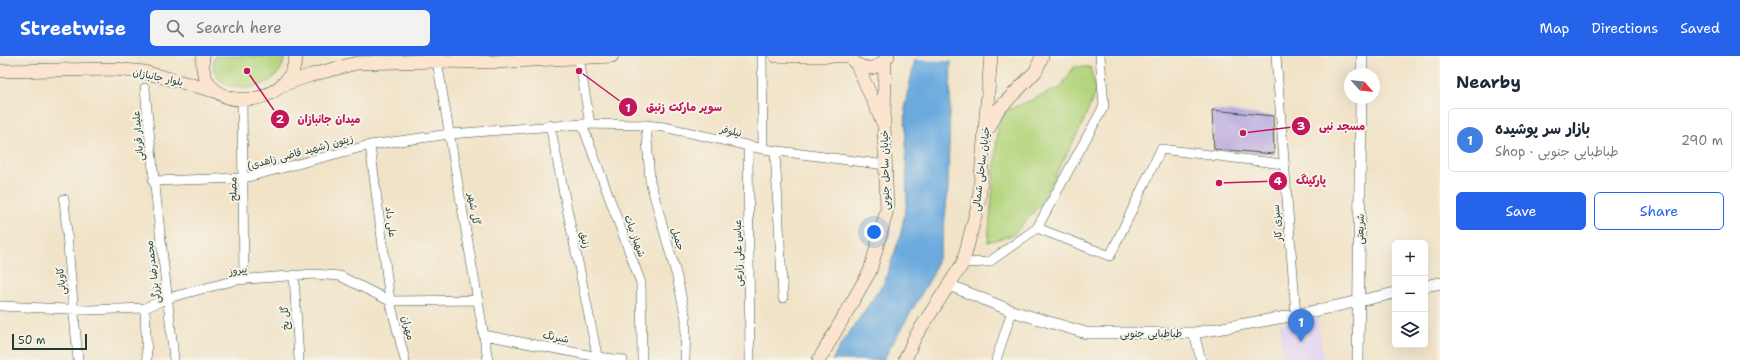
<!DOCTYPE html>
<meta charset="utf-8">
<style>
body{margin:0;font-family:"Shantell Sans","Playpen Sans Arabic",sans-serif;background:#f2f2f3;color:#1f2937}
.controls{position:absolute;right:12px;bottom:12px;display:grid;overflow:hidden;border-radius:6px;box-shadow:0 4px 16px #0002}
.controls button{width:36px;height:36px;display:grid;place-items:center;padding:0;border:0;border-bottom:1px solid #e0e1e3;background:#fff;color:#1f2937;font:20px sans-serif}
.compass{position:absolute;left:1344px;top:12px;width:36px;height:36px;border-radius:50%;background:#fff;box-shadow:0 4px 16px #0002;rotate:117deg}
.scale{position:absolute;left:12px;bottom:10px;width:75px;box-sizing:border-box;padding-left:4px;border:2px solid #1f3d34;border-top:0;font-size:11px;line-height:14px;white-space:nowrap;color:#1f3d34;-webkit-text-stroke:3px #f7f3e8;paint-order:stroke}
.you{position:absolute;left:874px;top:176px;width:14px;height:14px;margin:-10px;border:3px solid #fff;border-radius:50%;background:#1a73e8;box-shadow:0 0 0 6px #1a73e833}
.badge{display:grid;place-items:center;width:26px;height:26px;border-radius:50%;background:#2563eb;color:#fff;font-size:13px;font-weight:700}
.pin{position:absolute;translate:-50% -33px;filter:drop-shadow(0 1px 2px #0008)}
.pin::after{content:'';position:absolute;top:21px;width:14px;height:12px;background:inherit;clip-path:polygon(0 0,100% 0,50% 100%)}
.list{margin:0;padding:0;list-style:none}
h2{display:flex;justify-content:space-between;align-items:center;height:52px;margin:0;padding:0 16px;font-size:17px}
h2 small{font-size:13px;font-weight:400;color:#747a83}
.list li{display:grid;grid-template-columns:26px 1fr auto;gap:12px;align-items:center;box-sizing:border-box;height:64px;margin:0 8px 8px;padding:0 8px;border:1px solid #e0e1e3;border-radius:6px}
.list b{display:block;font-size:15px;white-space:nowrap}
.list p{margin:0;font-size:13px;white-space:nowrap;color:#747a83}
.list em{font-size:13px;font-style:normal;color:#747a83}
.actions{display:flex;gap:8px;padding:12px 16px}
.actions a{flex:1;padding:9px 0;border:1px solid #2563eb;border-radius:6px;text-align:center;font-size:14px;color:#2563eb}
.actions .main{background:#2563eb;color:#fff}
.icon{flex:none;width:22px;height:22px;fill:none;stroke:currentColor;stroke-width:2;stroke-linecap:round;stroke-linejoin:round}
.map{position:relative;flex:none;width:1440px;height:304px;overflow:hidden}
header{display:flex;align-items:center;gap:24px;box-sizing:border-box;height:56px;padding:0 20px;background:#2563eb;color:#fff}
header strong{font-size:19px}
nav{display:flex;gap:22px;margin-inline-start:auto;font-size:14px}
.search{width:280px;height:36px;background:#f2f2f3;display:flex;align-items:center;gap:10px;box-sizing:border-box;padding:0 14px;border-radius:6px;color:#747a83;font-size:15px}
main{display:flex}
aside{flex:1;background:#fff}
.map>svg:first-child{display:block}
.built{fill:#e2d4f3}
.green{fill:#b4d57d;stroke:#6a8958}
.water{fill:#6caade;stroke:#467489}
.pier{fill:#f1e3c7}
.building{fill:#baa9df}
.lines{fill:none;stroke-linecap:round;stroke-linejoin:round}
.minor-casing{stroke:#3e564a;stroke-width:10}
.tertiary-casing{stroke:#3e564a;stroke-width:12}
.secondary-casing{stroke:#3e564a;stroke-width:14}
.minor{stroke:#fff;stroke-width:9}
.tertiary{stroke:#fff;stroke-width:11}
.secondary{stroke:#fce5cf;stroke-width:13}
.labels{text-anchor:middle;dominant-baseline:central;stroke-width:4;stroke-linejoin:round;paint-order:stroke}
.street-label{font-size:10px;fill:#1f3d34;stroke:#f7f3e8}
.leader{fill:none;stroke:#c2185b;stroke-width:1.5}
.callout-dot{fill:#c2185b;stroke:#f7f3e8;stroke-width:1.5}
.mark-label{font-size:12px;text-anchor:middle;font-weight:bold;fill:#fff}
.callout-label{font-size:11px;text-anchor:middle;font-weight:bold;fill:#c2185b;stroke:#f7f3e8;stroke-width:4;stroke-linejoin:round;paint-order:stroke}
</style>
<header>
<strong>Streetwise</strong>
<div class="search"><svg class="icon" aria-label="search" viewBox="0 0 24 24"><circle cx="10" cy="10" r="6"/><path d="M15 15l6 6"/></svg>Search here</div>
<nav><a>Map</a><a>Directions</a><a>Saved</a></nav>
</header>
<main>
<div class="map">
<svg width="1440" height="304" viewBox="0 0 1440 304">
<rect width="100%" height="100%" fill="#f7f3e8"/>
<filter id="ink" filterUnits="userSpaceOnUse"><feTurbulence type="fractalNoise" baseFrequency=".025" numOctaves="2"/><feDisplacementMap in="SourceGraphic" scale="8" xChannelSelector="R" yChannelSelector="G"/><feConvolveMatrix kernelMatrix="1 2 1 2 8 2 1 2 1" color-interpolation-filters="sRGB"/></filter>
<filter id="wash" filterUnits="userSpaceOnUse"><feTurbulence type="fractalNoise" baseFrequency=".012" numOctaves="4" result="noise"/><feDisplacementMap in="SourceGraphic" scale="16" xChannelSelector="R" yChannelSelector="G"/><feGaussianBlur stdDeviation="0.9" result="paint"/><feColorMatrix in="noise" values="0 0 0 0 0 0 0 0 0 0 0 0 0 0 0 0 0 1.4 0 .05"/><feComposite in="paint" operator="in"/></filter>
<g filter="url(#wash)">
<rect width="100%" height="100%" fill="#f1e3c7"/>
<path class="built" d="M1318,261L1323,304H1283L1280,268Z"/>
<path class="green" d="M215,0H285C280,44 202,41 215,0Z
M1074,11H1090L1096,35L1081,71L1039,150L1013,179L988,186L998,72L1002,59L1010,53L1060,32Z"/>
<path class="water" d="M916,0H951L948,133L943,181L940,196L933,218L883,304H832L842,287L884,227L900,181L907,146L905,48Z"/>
<path class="pier" d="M914,0H953V5L914,4Z"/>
<g id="blocks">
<path class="building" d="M1212,54L1273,60L1274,98L1214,93Z"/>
</g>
</g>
<g filter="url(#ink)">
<use href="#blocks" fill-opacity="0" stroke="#3e564a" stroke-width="1"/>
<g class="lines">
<defs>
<path id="minor" d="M762,0L763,93
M1276,0L1296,259
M579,2L590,68
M437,5L488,304
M145,32C153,123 165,213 174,304
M242,44L244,223
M582,68L641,227L642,304
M550,69L598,304
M646,69L650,125L677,221L686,263L685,304
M370,89L390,245L405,304
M748,90L750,304
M775,95L783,242
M153,125L244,122L370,89L450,78L582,68L646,69L664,71L763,93L886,109
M64,143L78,304
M1037,172L1110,200L1161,93L1283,108
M963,207L989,206L1037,172L1104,50L1100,0
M294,219L299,304
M0,250L89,254L145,252L168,242L236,224L314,218L340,220L390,245L478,244
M145,252L147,304
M1194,277L1201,304
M484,279L598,301L623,304
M996,304L1012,255"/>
<path id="tertiary" d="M1362,18V0
M949,229L1012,255L1086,277H1194L1296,259L1395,237
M1425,230L1440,227
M1358,304L1361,42"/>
<path id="secondary" d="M203,0C196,60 291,56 296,0
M776,0H849
M854,6C866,16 880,13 888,0
M0,15L115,13L144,16L218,36
M282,29L311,19L357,7L437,5L493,6L612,0
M884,65L885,5
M989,72L997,55L1036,15L1042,0
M819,304L870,215L887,154L884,69L857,9
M905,304L915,281L963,207L979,145L991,0"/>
</defs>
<use href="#minor" class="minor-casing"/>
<use href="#tertiary" class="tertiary-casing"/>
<use href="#secondary" class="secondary-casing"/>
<use href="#minor" class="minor"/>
<use href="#tertiary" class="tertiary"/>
<use href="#secondary" class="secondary"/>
</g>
</g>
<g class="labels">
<g class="street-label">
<text transform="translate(158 21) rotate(12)">بلوار جانبازان</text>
<text transform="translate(731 75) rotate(13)">نیلوفر</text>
<text transform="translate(138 80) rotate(-95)">علیدار قربانی</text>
<text transform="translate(300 96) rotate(-15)">زیتون (شهید قاضی زاهدی)</text>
<text transform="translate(981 113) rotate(-83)">خیابان ساحلی شمالی</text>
<text transform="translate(885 114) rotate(-91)">خیابان ساحل جنوبی</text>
<text transform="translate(233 133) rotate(-91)">مصلح</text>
<text transform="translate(474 153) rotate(81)">گل شهر</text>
<text transform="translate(391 166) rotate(83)">علی داد</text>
<text transform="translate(1277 167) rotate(-95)">سبزی کار</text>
<text transform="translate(1360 173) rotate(-89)">شریعتی</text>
<text transform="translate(635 180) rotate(70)">شهباز بیات</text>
<text transform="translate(678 183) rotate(74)">جمیل</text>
<text transform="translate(585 184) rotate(78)">زنبق</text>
<text transform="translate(738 197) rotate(-91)">عباس علی زارعی</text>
<text transform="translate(238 214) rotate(-9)">پیروز</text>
<text transform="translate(153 216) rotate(-97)">محمدرضا بزرگی</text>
<text transform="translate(61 225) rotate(-96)">کاویانی</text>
<text transform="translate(285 262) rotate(-93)">گل یخ</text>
<text transform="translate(408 272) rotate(76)">مهران</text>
<text x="1151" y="277">طباطبایی جنوبی</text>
<text transform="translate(556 281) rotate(11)">شبرنگ</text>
</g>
</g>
<path class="leader" d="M579 15L628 51M247 15L280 63M1243 77L1301 70M1219 127L1278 125"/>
<g class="callout-dot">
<circle cx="579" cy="15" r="4"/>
<circle cx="247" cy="15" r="4"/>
<circle cx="1243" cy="77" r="4"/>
<circle cx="1219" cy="127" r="4"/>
<circle cx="628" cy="51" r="10"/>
<circle cx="280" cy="63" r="10"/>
<circle cx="1301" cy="70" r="10"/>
<circle cx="1278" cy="125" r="10"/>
</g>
<g class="mark-label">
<text x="628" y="56">1</text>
<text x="280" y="67">2</text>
<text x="1301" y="74">3</text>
<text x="1278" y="129">4</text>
</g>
<g class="callout-label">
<text x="684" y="55">سوپر مارکت زنبق</text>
<text x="329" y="67">میدان جانبازان</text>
<text x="1342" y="74">مسجد نبی</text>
<text x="1311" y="128">پارکینگ</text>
</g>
</svg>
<div class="controls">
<button>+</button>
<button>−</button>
<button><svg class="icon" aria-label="layers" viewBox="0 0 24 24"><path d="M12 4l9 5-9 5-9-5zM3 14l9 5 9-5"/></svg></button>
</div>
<svg class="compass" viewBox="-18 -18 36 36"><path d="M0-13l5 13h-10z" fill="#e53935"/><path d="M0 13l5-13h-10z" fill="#747a83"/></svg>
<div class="scale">50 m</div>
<div class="you"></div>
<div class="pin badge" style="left:1301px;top:286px;background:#3f7fe0">1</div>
</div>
<aside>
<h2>Nearby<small></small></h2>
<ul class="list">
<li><span class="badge" style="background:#3f7fe0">1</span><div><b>بازار سر پوشیده</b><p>Shop · طباطبایی جنوبی</p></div><em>290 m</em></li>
</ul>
<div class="actions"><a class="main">Save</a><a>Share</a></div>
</aside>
</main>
